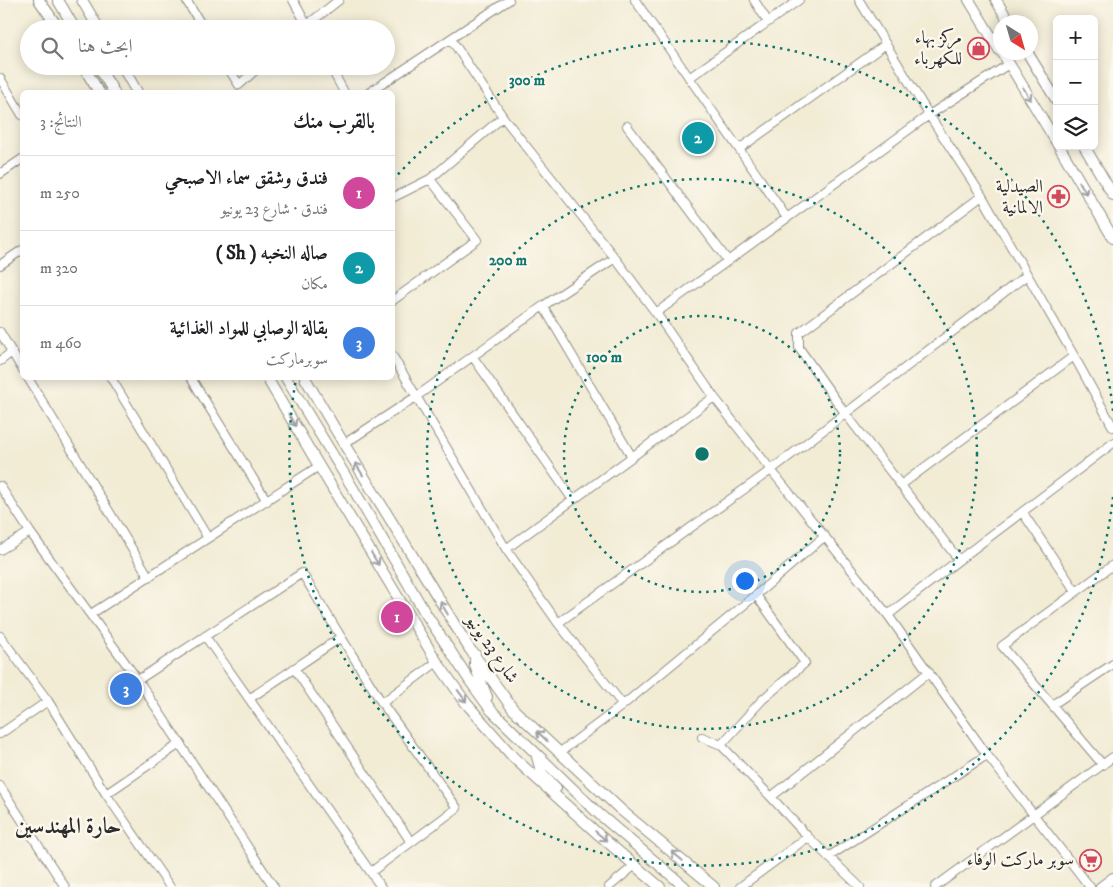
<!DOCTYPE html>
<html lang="ar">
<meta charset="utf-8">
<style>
body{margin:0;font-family:"IM FELL DW Pica",Amiri,serif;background:#f6f6f6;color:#202124;direction:rtl}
.controls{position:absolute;right:15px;top:15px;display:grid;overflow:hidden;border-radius:8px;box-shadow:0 2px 12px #0003}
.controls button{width:45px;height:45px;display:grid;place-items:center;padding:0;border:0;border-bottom:1px solid #e0e0e0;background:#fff;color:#202124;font:25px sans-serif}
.compass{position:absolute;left:993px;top:15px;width:45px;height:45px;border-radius:50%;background:#fff;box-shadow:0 2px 12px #0003;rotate:143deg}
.you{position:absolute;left:744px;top:580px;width:18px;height:18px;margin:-12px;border:4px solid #fff;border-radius:50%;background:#1a73e8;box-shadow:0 0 0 8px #1a73e833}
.badge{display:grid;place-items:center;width:32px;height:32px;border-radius:50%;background:#d1495b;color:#fff;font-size:16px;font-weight:700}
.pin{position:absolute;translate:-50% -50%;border:2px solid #fff;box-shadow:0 1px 5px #0006}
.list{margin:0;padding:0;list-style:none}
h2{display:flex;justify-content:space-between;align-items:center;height:65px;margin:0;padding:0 20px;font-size:21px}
h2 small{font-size:16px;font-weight:400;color:#757577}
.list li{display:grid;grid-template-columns:32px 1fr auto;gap:15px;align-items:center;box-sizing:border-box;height:75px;padding:0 20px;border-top:1px solid #e0e0e0}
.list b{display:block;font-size:19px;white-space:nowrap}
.list p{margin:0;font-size:16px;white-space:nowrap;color:#757577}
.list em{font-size:16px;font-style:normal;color:#757577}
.icon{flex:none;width:28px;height:28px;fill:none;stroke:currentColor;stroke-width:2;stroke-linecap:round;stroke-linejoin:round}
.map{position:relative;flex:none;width:1113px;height:887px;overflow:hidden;direction:ltr}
.search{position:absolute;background:#fff;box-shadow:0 2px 12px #0003;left:20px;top:20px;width:375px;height:55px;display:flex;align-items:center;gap:12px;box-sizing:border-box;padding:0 18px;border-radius:28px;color:#757577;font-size:19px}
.panel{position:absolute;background:#fff;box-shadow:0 2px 12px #0003;left:20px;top:90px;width:375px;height:290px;border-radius:8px;direction:rtl}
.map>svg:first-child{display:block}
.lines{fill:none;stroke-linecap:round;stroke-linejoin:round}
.street-casing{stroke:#8e8c80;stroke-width:10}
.secondary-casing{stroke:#8e8c80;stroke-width:12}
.street{stroke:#fff;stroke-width:8}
.secondary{stroke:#fff;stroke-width:10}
.oneway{stroke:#a0a0a0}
.ring{fill:none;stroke:#0f766e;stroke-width:2.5;stroke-dasharray:2.5 5}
.labels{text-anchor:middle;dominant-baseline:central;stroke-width:5;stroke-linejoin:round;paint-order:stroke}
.poi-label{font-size:18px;fill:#2b2b2b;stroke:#fbf7ec;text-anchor:end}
.street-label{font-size:18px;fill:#2b2b2b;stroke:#fbf7ec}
.district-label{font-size:22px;font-weight:bold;fill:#2b2b2b;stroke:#fbf7ec}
.centre{fill:#0f766e;stroke:#fbf7ec;stroke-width:2.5}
.ring-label{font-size:15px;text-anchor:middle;font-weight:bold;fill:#0f766e;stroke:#fbf7ec;stroke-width:5;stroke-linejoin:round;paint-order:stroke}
</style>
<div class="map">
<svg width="1113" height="887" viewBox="0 0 1113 887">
<rect width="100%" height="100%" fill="#fbf7ec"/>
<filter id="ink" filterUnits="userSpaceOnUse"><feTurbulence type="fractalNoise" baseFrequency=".02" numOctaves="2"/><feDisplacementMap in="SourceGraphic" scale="10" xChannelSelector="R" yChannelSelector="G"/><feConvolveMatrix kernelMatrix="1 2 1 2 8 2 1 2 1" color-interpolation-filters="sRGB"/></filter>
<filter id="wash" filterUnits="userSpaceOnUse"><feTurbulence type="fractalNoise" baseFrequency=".0096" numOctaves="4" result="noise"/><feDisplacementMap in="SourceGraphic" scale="20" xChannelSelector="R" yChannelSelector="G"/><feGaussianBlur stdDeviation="1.12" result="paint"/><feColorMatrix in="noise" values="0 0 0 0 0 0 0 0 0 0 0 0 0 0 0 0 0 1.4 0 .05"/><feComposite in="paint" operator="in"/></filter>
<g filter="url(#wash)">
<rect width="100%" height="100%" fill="#f2ecd5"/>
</g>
<g filter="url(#ink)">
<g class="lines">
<defs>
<path id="street" d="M186,0L204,29
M293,0L309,29
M635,0L787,218
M754,0L768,22
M859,0L929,115L982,196L1074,356L1113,427
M302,29L339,0
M451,39L503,117L615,258L656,313L714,397L771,470L888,615L987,755L1090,887
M227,66L239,85L260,66
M330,66L344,92
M0,78L22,115
M689,78L799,0
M370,92L509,0
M627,126L728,261
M739,149L886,44
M0,174L22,159
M392,198L430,179L503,117
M0,265L22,250
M392,301L477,240L430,179
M543,306L632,457
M656,313L929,115L1009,64
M0,332L22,369
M392,355L506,549L558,623L623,705
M473,357L573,500
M0,361L12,352
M28,378L149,577
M111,378L208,538
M191,378L267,501
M344,444L417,396L543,306L615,258
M901,485L1074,356
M0,486L30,532L138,680L274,887
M1023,513L1076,592
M506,549L714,397
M0,550L30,532
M958,559L845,413L799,348V333L982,196
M91,614L319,466
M888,615C962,556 1038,501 1113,443
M558,623L771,470L1027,275
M0,636L48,701L106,794L170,887
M205,636L381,887
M294,668L411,842
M138,680L302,573L341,637L382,703L457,808L371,872
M249,699L341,637
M382,703L437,662
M1052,705L1113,664
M0,734L48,701
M702,737L721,745L771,797L808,837L860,887
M721,745L762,700L805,663L756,595
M559,753L623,705L756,595L825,536
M1103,765L1002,646L1113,565
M0,786L65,887
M106,794L181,743
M771,797L929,672
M828,857L987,755
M609,887L635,865
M740,887L808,837
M935,887L1113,757"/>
<path id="secondary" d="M39,0L59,29
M58,0L75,29
M82,0L99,29
M969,0L1000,51
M996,0L1009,22
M1002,52L1057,143
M1027,52L1057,101
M83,66L99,92
M98,66L114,92
M122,66L137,92
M1059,146L1113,238
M1084,146L1113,195
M267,378L319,466L437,662L466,703L514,758L598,834L660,887
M286,378L354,490L424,611L470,681L491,710L599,814L685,887
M305,378L344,444L469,648L513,709L621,810L714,887
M475,654V666L487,697
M537,757L542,774L556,788
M1101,887L1113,878"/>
</defs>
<use href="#street" class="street-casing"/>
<use href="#secondary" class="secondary-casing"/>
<use href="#street" class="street"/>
<use href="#secondary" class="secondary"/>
</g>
<defs><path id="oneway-shaft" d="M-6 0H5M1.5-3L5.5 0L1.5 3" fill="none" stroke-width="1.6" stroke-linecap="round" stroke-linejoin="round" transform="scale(1.25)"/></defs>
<g class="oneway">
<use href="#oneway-shaft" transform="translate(1027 94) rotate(59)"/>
<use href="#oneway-shaft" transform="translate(1083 188) rotate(59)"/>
<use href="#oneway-shaft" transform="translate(292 420) rotate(60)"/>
<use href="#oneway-shaft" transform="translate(359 469) rotate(-122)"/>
<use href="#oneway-shaft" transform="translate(375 559) rotate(59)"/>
<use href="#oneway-shaft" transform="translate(444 608) rotate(-121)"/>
<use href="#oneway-shaft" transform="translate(462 696) rotate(54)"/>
<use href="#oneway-shaft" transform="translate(542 736) rotate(-136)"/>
<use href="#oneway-shaft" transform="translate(601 836) rotate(40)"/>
<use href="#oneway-shaft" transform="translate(677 856) rotate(-140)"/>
</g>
</g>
<g class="ring">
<circle cx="702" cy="454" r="138"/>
<circle cx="702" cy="454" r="275"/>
<path d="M1113 497A413 413 0 1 1 296 379M393 180A413 413 0 0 1 1113 411"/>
</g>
<defs>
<symbol id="shop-ring" viewBox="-11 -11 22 22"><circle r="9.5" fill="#fbf7ec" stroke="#d1495b" stroke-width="1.5"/><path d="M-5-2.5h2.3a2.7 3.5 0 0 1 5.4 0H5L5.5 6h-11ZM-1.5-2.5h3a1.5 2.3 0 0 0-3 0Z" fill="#d1495b"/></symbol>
<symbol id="pharmacy-ring" viewBox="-11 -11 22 22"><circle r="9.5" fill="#fbf7ec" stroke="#d1495b" stroke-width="1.5"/><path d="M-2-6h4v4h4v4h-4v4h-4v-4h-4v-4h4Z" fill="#d1495b"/></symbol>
<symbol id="supermarket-ring" viewBox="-11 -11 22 22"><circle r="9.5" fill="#fbf7ec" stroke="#d1495b" stroke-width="1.5"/><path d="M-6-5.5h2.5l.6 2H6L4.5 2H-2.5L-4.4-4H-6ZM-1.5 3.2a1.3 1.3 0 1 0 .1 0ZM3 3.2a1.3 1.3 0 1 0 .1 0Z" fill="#d1495b"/></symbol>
</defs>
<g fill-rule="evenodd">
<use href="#shop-ring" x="966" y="36" width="25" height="25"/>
<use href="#pharmacy-ring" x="1046" y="184" width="25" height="25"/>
<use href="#supermarket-ring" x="1078" y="848" width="25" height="25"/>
</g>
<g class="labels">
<g class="poi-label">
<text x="962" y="38">مركز بهاء<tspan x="962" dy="21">للكهرباء</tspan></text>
<text x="1043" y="187">الصيدلية<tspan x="1043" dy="21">الالمانية</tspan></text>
<text x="1074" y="860">سوبر ماركت الوفاء</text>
</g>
<g class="street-label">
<text transform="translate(492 649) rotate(56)">شارع 23 يونيو</text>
</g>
<g class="district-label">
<text x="68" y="826">حارة المهندسين</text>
</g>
</g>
<circle cx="702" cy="454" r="8" class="centre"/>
<g class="ring-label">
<text x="527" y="85">300 m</text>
<text x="508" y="265">200 m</text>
<text x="604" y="362">100 m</text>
</g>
</svg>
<div class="controls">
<button>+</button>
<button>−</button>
<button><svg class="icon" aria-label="layers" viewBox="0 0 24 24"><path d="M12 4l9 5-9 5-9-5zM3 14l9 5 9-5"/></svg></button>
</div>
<svg class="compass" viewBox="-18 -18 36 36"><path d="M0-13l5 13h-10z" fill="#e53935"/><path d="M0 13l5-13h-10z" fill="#757577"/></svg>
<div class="you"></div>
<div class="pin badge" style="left:397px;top:617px;background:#d1479c">1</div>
<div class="pin badge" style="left:698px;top:138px;background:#0f9aa8">2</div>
<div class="pin badge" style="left:126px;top:689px;background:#3f7fe0">3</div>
<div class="search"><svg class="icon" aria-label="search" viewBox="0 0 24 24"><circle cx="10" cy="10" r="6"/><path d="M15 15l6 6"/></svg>ابحث هنا</div>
<section class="panel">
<h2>بالقرب منك<small>النتائج: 3</small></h2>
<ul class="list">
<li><span class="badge" style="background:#d1479c">1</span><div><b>فندق وشقق سماء الاصبحي</b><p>فندق · شارع 23 يونيو</p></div><em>250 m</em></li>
<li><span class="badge" style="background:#0f9aa8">2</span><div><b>صاله النخبه ( Sh )</b><p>مكان</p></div><em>320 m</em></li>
<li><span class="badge" style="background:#3f7fe0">3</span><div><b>بقالة الوصابي للمواد الغذائية</b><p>سوبرماركت</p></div><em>460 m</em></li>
</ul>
</section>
</div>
